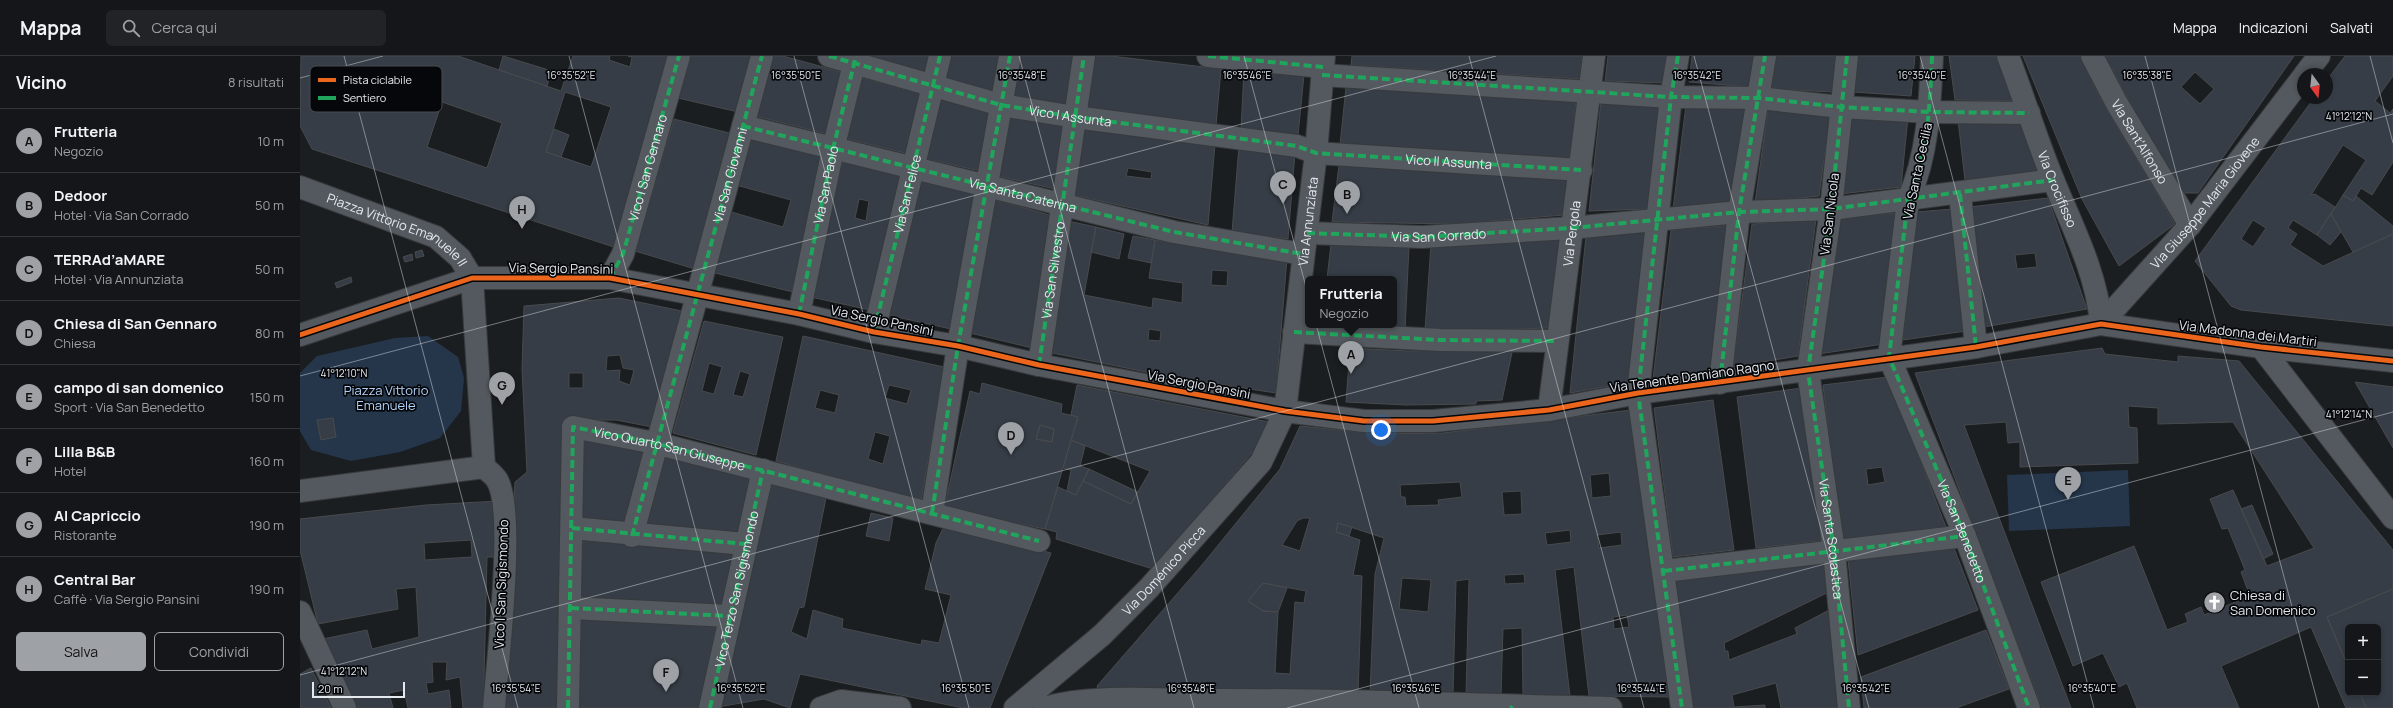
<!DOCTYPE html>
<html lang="it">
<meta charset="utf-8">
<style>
body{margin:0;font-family:Manrope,sans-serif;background:#212326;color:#f1f3f6}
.controls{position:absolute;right:12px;bottom:12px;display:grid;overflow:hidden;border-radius:6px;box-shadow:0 2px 6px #0003}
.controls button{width:36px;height:36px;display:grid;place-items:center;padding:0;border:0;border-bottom:1px solid #333538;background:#141619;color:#f1f3f6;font:20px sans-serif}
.compass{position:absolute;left:1997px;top:12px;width:36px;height:36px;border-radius:50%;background:#141619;box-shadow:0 2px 6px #0003;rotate:165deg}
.scale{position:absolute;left:12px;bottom:10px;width:93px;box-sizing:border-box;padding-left:4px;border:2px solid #e5e9ee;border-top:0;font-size:11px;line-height:14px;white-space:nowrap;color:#e5e9ee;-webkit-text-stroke:3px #05070a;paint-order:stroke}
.you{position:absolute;left:1081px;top:374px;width:14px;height:14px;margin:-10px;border:3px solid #fff;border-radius:50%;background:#1a73e8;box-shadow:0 0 0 6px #1a73e833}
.badge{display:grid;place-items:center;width:26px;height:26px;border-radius:50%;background:#9ea2a6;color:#111;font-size:13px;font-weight:700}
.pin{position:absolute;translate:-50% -33px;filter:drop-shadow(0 1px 2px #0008)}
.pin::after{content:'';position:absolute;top:21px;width:14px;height:12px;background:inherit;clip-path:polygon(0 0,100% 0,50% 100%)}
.popup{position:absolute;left:1005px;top:220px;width:92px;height:52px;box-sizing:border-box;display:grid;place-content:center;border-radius:6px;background:#141619;filter:drop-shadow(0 1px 3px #0005);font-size:13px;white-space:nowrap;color:#9d9fa2}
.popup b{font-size:15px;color:#f1f3f6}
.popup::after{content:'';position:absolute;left:50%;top:100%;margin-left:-8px;border:8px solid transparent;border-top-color:#141619}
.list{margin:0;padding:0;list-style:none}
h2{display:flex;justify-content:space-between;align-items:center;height:52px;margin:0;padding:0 16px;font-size:17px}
h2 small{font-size:13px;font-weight:400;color:#9d9fa2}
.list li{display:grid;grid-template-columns:26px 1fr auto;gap:12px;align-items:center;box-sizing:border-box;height:64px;padding:0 16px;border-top:1px solid #333538}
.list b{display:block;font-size:15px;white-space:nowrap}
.list p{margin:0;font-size:13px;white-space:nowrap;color:#9d9fa2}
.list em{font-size:13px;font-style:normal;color:#9d9fa2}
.actions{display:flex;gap:8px;padding:12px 16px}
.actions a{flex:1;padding:9px 0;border:1px solid #9ea2a6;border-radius:6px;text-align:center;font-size:14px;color:#9ea2a6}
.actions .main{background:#9ea2a6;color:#111}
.icon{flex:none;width:22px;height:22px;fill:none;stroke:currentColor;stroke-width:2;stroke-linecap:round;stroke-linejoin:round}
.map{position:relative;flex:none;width:2093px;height:652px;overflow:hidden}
header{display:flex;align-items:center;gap:24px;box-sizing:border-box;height:56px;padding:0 20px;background:#141619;border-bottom:1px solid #333538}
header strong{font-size:19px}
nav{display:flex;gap:22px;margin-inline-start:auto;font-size:14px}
.search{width:280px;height:36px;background:#212326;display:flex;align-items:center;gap:10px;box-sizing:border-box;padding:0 14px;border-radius:6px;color:#9d9fa2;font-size:15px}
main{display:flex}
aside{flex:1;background:#141619}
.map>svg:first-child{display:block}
.green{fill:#25364b}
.building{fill:#363d46;stroke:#484a4d;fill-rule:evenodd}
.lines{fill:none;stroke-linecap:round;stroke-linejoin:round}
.minor-casing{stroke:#383a3d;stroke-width:24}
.tertiary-casing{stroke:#383a3d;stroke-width:24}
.minor{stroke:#53595e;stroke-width:22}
.tertiary{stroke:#53595e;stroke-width:22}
.quiet{stroke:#20a55d;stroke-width:4;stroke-dasharray:8 4;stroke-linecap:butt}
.cycleway-casing{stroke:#05070a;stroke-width:8}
.cycleway{stroke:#eb651d;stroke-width:5}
.ticks{fill:none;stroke:#e5e9ee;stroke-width:1;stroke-opacity:0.45}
.labels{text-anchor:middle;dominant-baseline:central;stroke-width:3.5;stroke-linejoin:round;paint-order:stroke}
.street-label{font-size:13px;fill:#e5e9ee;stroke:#05070a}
.park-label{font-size:13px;fill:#b3d2f8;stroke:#05070a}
.poi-label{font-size:13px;fill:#e5e9ee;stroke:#05070a;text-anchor:start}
.key{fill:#05070a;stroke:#484b4e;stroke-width:1}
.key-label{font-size:11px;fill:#e5e9ee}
.ticks-label{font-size:10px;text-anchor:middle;fill:#e5e9ee;stroke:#05070a;stroke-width:3.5;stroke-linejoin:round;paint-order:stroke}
</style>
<header>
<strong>Mappa</strong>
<div class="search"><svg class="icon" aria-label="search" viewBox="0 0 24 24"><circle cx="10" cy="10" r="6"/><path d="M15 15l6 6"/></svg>Cerca qui</div>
<nav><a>Mappa</a><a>Indicazioni</a><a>Salvati</a></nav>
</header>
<main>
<aside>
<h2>Vicino<small>8 risultati</small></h2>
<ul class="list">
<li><span class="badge">A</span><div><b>Frutteria</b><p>Negozio</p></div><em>10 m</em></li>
<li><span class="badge">B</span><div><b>Dedoor</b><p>Hotel · Via San Corrado</p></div><em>50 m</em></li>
<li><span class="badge">C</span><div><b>TERRAd’aMARE</b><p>Hotel · Via Annunziata</p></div><em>50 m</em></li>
<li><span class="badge">D</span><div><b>Chiesa di San Gennaro</b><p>Chiesa</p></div><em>80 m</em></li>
<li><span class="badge">E</span><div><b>campo di san domenico</b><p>Sport · Via San Benedetto</p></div><em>150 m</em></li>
<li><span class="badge">F</span><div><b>Lilla B&amp;B</b><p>Hotel</p></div><em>160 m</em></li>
<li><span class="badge">G</span><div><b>Al Capriccio</b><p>Ristorante</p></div><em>190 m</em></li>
<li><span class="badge">H</span><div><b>Central Bar</b><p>Caffè · Via Sergio Pansini</p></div><em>190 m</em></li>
</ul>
<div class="actions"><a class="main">Salva</a><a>Condividi</a></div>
</aside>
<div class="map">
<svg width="2093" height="652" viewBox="0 0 2093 652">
<rect width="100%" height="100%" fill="#1b1e21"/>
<path class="green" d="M128,280L158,301L164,322L161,355L140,382L100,396L51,405L11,394L0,375V317L17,300L95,282Z
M1828,414L1830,470L1709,475L1707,419Z"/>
<path class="building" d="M1,0H158L261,35L273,0H310L309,4L330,11L332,1L328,0H372L317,192L12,93L0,70ZM265,36L311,51L291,111L246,96ZM142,46L202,67L187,112L127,91Z
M203,0L252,15L247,30L199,14Z
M391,0H453L438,56L378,42Z
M473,0H483L545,17L531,79L455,60Z
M567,0H633L629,20Z
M651,0H702L694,37L645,24Z
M718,0H775L768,50L712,41Z
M793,0H811L921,13L916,69L786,53Z
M1052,0H1282L1280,23L1051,9Z
M1308,0H1371L1367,27L1305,25Z
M1392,0H1455L1450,31L1389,26Z
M1475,0H1538L1533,36L1470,33Z
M1558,0H1615L1611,40L1553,36Z
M1649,0H1698L1715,45L1655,44Z
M1723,0H1780L1800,42L1875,168L1819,210L1782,143Z
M1805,0H1994L1898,137H1879ZM1895,16L1914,33L1900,48L1881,31Z
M2045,0H2093V20L2075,45L2090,57L2093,53V106L2072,139L2061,132L2053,145L2043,139L2066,104L2043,89L2011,139L2015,138L2035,151L2017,179L1993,164L1988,172L1997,178L1990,189L2023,210L2093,178V270L1941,254L1931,250L1895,205L2014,42H2027V24ZM1953,164L1966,172L1953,191L1941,183Z
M944,14L1004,19L998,79L941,73Z
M562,22L622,38L609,98L547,83Z
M1046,31L1276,43L1271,102L1040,89Z
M641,41L691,55L680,115L626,103Z
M1301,45L1363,48L1352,153L1289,155Z
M1386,49L1447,52L1434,149L1373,153Z
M1468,52L1531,55L1519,140L1455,147Z
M1550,57L1608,61L1601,131L1540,138Z
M709,60L766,68L755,133L697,120Z
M374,63L433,78L395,213L335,195Z
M1658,64L1721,65L1740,115L1665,124Z
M783,70L915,88L908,169L773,139ZM828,112L852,116L851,123L826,120Z
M254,73L269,79L261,101L246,96Z
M450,80L525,101L493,236L411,216L428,155L483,171L491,144L436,129Z
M939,90L995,97L988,183L932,176Z
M543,104L602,119L570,254L511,241ZM559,143L569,145L566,165L555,162Z
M1039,109L1267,123L1264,159L1156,168L1032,166Z
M621,123L676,138L651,273L588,259Z
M2043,139L2053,145L2056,140L2093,170V178L2053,196L2031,158Z
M1748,142L1787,253L1684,271L1669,151ZM1735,197L1737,211L1717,213L1715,199Z
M693,143L753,160L732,292L670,277Z
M1653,153L1666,275L1603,284L1616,156Z
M1598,157L1583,288L1519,298L1537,161Z
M2031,158L2041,176L2030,189L2017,179Z
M1516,163L1498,300L1433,311L1452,168Z
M768,165L796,171L784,239L852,252L853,242L882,247L883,227L849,222L855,184L987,202L976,337L871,321L747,296ZM912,214L928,215L927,230L911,229ZM849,273L861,275L860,285L848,284Z
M1431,169L1411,314L1353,323L1371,174Z
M796,171L824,178L819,203L791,196Z
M1349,175L1332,326L1270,337L1286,180Z
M833,180L855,184L851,207L828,202Z
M1260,182L1252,272L1125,275L1131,188Z
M1031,188L1109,191L1105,274L1052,269H1094V223H1027Z
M122,194L124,200L116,202L115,196Z
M112,198L113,204L105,206L103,201Z
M51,221L52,226L37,232L35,227Z
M319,242L382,255L352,371L316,364H267L261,652H203L215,426L227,416L222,313L224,250ZM320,299L323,312L334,314L330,329L319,325L320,314L306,315L307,300ZM269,317H283V332H269Z
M404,265L483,281L456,399L373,377ZM409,307L422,311L414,338L402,335ZM440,315L450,318L443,341L433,339Z
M503,280L644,311L621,446L476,405ZM589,329L611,334L607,348L585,342ZM520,334L539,339L535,357L515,352ZM575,376L590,380L583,408L568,403Z
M1050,292L1108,295L1213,292L1202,344L1176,345V348L1106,349L1046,346Z
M1802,292L1805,298L1878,306V300L1939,305L2093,494V533L2027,561L2048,610V637H2060L2066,652H2046L2011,571L1921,610L1939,652H1837L1827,627L1819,631L1803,597L1773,610L1741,526L1834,490L1867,574L1888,566L1885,558L1901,551L1904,559L1950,540L1941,516L1945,514L1928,472L1922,473L1910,443L1933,434L1967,510L2014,492L1933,366L1858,368V352L1828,350L1829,371L1837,372L1838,407L1720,411V386L1708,387L1706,366L1664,369L1771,652H1742L1615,317Z
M1588,321L1646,471L1541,484L1523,329ZM1582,411L1585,426L1568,429L1566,413Z
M2055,326L2093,331V392Z
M682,327L762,348L761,357L778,361L745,473L644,453L670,335L680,338ZM740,369L754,373L752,386L736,383Z
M777,329L969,366L968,378L853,513L756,483L757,476L745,473L758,431L776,439L783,425L831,448L850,415L771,384L778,361L771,359Z
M1501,332L1521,485L1456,492L1437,341Z
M1413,344L1434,494L1373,501L1354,352Z
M1331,354L1370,641L1289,640L1274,511L1255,514L1270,640H1223L1222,572L1203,573L1201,639L1166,640L1169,523L1156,525L1153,638H1070L1075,518L1084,482L1038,467L1036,476L1060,484L1053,519L1062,520L1058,638L798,633L797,630L902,509L980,413L1000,370L1079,378L1143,377ZM1309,417L1311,440L1292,442L1290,419ZM1160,426L1162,441L1138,444L1139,449L1106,450L1105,441H1101L1100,429ZM1221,435L1222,458L1204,459L1202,436ZM1003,462H1010L1000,495L982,489L997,465ZM1270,474L1271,486L1247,489L1245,477ZM1321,476L1322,489L1299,492L1297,479ZM1224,518L1225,527L1205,528L1204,519ZM1102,522L1131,524L1128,556L1099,553ZM963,527L1006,535L1004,547L995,546L990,618L975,617L978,556L963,555L948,545ZM1327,559L1329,571L1314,573L1313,561Z
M33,362L36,381L21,384L17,364Z
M740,369L754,373L752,386L736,383Z
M284,383L343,395L325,467L282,464Z
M771,384L785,390L780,410L789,413L776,439L767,435L771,414L763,412Z
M362,400L451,421L440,477L345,470Z
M789,413L838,436L831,448L783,425Z
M472,428L526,442L504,551L499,552L491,576L507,583L513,554L543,563L542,572L621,589L622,584L639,587L651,539L625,533L636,487L645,468L751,497L690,652H663L500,618L490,652L464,643L418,651Z
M199,445L200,501H187L184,623H187L186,652H163L160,621L146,624L147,606H132L133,626L126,627L128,638L149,634L151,652H108L104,634L89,637L93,652H57L23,583L67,574L72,593L119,581L116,531L96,533L98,553L18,568L0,494V463L126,449ZM171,484L172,501L125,504L124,487Z
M1952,449L1973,498L1963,503L1941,453Z
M571,457L593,462L589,485L566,480Z
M1038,467L1052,471L1049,480L1036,476Z
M283,483L434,496L423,548L280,546Z
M1654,492L1678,554L1558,599L1548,504Z
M1528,506L1531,535L1424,587L1425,595H1428L1429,604L1497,578L1495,572L1533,552L1542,652H1481L1476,627L1432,639L1434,651L1465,649V652H1392L1375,522Z
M963,527L987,532L978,556L963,555L948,545Z
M2093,533V652H2066L2060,637H2078V571H2048V601L2044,602L2027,561Z
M281,563L417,567L399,652H279Z
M1686,574L1709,633L1656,652H1564L1561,621Z
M11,612L31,652H0V618Z"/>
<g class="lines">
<defs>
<g id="minor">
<path d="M529,0L701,49L775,61L997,90L1016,97L1281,114"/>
<path d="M908,0L1023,11"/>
<path d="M1378,0L1371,41L1338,337L1382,652"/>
<path d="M1547,0L1531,153L1508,315L1534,495L1549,652"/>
<path d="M1632,0C1630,49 1628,99 1608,144L1589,301L1665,480L1729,652"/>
<path id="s1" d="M1708,0C1724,42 1737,85 1754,126C1773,172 1797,218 1801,268"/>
<path id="s2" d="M1792,0L1816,46L1890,169"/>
<path d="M2005,18L2019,0"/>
<path d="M1022,19L1371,41L1459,42L1541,51L1629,56L1729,57"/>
<path d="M443,70L874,176L1003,198"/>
<path d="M1660,138L1676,291"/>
<path d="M1007,177L1122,181L1271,172L1439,156L1531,153L1753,124"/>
<path d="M172,222L184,411"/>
<path id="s3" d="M310,222L323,198L379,0"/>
<path id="s4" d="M499,258L533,93L556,0"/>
<path id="s5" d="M1801,268L1890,169L2003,21"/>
<path d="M574,276L640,0"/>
<path d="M994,276L1140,284L1257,285"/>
<path d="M1961,291L2093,462"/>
<path id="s6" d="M739,309L784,0"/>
<path d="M1420,327L1439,156L1465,0"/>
<path id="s7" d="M1249,354L1294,0"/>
<path d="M184,411C188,415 194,419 197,424C216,454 197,610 194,652"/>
<path d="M0,435L184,411"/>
<path d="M632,457L658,290L710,0"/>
<path d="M272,472L445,488"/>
<path d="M332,480L462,0"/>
<path d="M1364,515L1665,480"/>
<path d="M271,552L429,560"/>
<path d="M0,556L45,652"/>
<path id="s8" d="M268,652L273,371L355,387L739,485"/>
<path id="s9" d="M410,652L463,414"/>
<path d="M521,652L541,645L600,652"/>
<path id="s10" d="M715,652L802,579L849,532L961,406L985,355L1016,97L1024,0"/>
<path d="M744,652C793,638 855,644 906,644C1042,643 1176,649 1311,652"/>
</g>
<g id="tertiary">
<path id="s11" d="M0,131L136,181L160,202L172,222"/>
<path d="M0,279L172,222H310L499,258L574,276L658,290L739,309L985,355L1064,365H1133L1249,354L1338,337L1676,291L1801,268L1961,291L2093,305"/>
</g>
</defs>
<use href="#minor" class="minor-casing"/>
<use href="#tertiary" class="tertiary-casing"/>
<use href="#minor" class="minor"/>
<use href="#tertiary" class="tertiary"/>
<g class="quiet">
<path id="s12" d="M529,0L701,49L775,61L997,90L1016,97L1281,114"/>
<path d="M908,0L1023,11"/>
<path d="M1378,0L1371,41L1338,337L1382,652"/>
<path id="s13" d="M1547,0L1531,153L1508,315L1534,495L1549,652"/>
<path id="s14" d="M1632,0C1630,49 1628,99 1608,144L1589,301L1665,480L1729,652"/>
<path d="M1022,19L1371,41L1459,42L1541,51L1629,56L1729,57"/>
<path id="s15" d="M443,70L874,176L1003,198"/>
<path d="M1660,138L1676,291"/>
<path id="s16" d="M1007,177L1122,181L1271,172L1439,156L1531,153L1753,124"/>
<path d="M310,222L323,198L379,0"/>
<path d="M499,258L533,93L556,0"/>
<path id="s17" d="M574,276L640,0"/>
<path d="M994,276L1140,284L1257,285"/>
<path d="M739,309L784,0"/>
<path d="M1420,327L1439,156L1465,0"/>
<path d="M632,457L658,290L710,0"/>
<path d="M272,472L445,488"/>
<path id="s18" d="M332,480L462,0"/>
<path d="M1364,515L1665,480"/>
<path d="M271,552L429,560"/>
<path d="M268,652L273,371L355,387L739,485"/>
<path d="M410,652L463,414"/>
<path d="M1211,652L1212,650"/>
</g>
<defs>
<path id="cycleway" d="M0,279L172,222H310L499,258L574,276L658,290L739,309L985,355L1064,365H1133L1249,354L1338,337L1676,291L1801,268L1961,291L2093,305"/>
</defs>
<use href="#cycleway" class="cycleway-casing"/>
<use href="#cycleway" class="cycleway"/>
</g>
<path class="ticks" d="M44,0L218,652M269,0L443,652M494,0L669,652M719,0L894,652M944,0L1119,652M1169,0L1344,652M1394,0L1569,652M1620,0L1794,652M1845,0L2019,652M2070,0L2093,87M0,22L83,0M0,320L1196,0M0,619L2093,58M987,652L2093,356"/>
<defs>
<symbol id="church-disc" viewBox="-11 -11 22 22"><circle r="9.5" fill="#9ea2a6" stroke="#05070a"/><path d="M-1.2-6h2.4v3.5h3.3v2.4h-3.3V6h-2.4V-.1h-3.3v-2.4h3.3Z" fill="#fff"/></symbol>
</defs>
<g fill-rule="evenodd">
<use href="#church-disc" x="1902" y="534" width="25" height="25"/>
</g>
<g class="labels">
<g class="street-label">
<text stroke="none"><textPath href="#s12" startOffset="249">Vico I Assunta</textPath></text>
<text stroke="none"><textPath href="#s2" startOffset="98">Via Sant'Alfonso</textPath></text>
<text stroke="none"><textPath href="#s12" startOffset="631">Vico II Assunta</textPath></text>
<text stroke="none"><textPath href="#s3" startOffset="117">Vico I San Gennaro</textPath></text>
<text transform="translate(1617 115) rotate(-78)">Via Santa Cecilia</text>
<text stroke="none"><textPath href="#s18" startOffset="374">Via San Giovanni</textPath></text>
<text stroke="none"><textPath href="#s4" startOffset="132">Via San Paolo</textPath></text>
<text stroke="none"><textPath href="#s1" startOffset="142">Via Crocifisso</textPath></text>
<text stroke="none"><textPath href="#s17" startOffset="142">Via San Felice</textPath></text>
<text stroke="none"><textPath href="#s15" startOffset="288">Via Santa Caterina</textPath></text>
<text stroke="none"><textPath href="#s5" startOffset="160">Via Giuseppe Maria Giovene</textPath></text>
<text transform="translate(1529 158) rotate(-83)">Via San Nicola</text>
<text stroke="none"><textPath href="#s10" startOffset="596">Via Annunziata</textPath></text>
<text stroke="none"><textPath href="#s11" startOffset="107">Piazza Vittorio Emanuele II</textPath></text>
<text stroke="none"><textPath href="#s7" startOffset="178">Via Pergola</textPath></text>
<text stroke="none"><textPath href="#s16" startOffset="132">Via San Corrado</textPath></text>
<text transform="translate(261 212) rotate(1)">Via Sergio Pansini</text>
<text stroke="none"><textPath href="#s6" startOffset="96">Via San Silvestro</textPath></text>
<text transform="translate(582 264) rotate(12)">Via Sergio Pansini</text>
<text transform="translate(1948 277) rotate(7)">Via Madonna dei Martiri</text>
<text transform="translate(1392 320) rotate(-8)">Via Tenente Damiano Ragno</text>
<text transform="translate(899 328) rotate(11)">Via Sergio Pansini</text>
<text stroke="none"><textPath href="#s8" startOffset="380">Vico Quarto San Giuseppe</textPath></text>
<text stroke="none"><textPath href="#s14" startOffset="494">Via San Benedetto</textPath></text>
<text stroke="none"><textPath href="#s13" startOffset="487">Via Santa Scolastica</textPath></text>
<text stroke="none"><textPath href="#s10" startOffset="203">Via Domenico Picca</textPath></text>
<text transform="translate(201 528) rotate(-88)">Vico I San Sigismondo</text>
<text stroke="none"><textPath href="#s9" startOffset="122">Vico Terzo San Sigismondo</textPath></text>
</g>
<g class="park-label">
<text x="86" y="334">Piazza Vittorio<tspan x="86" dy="15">Emanuele</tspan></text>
</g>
<g class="poi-label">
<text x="1930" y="539">Chiesa di<tspan x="1930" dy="15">San Domenico</tspan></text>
</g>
</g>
<rect x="10" y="10" width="132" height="46" rx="6" class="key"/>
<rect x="18" y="22" width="18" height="4" fill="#eb651d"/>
<rect x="18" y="40" width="18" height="4" fill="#20a55d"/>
<g class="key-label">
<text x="43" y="28">Pista ciclabile</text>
<text x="43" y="46">Sentiero</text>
</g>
<g class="ticks-label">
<text x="271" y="23">16°35'52"E</text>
<text x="496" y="23">16°35'50"E</text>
<text x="722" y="23">16°35'48"E</text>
<text x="947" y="23">16°35'46"E</text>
<text x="1172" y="23">16°35'44"E</text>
<text x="1397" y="23">16°35'42"E</text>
<text x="1622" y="23">16°35'40"E</text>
<text x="1847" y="23">16°35'38"E</text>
<text x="2049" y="64">41°12'12"N</text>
<text x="44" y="321">41°12'10"N</text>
<text x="2049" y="362">41°12'14"N</text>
<text x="44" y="619">41°12'12"N</text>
<text x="216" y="636">16°35'54"E</text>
<text x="441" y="636">16°35'52"E</text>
<text x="666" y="636">16°35'50"E</text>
<text x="891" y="636">16°35'48"E</text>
<text x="1116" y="636">16°35'46"E</text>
<text x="1341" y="636">16°35'44"E</text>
<text x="1566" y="636">16°35'42"E</text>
<text x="1792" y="636">16°35'40"E</text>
</g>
</svg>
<div class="controls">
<button>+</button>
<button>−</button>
</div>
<svg class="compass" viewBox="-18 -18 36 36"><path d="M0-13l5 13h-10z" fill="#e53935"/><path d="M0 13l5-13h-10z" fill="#9d9fa2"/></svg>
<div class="scale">20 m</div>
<div class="you"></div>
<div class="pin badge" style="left:1051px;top:318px">A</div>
<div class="popup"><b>Frutteria</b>Negozio</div>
<div class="pin badge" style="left:1047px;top:158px">B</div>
<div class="pin badge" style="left:983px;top:148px">C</div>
<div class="pin badge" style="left:711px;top:399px">D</div>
<div class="pin badge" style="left:1768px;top:444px">E</div>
<div class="pin badge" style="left:366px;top:636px">F</div>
<div class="pin badge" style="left:202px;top:349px">G</div>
<div class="pin badge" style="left:222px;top:173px">H</div>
</div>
</main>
